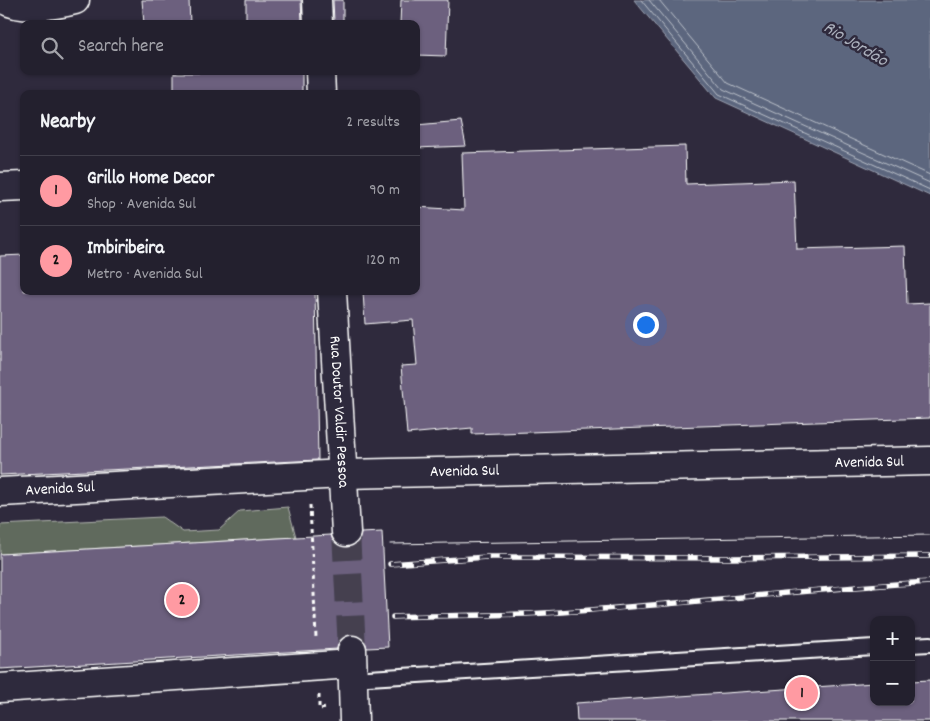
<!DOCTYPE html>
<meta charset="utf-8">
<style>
body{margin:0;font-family:Dekko,sans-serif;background:#2f2d3a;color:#f1f3f6}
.controls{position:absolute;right:15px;bottom:15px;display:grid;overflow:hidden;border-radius:10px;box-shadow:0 1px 4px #0004}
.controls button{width:45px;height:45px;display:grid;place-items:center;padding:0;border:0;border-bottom:1px solid #403e4a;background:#23202e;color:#f1f3f6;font:25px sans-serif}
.you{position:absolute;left:645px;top:324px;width:18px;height:18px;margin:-12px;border:4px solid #fff;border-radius:50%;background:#1a73e8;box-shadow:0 0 0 8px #1a73e833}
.badge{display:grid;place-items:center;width:32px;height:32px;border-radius:50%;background:#ff9aa2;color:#111;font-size:16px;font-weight:700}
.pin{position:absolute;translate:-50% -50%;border:2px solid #fff;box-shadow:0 1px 5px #0006}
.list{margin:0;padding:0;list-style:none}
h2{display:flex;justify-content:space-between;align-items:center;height:65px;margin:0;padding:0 20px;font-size:21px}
h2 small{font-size:16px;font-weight:400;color:#a3a3aa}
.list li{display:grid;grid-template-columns:32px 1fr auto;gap:15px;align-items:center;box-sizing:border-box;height:70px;padding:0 20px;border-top:1px solid #403e4a}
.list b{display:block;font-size:19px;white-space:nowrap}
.list p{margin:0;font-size:16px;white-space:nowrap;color:#a3a3aa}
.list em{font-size:16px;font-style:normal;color:#a3a3aa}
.icon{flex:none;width:28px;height:28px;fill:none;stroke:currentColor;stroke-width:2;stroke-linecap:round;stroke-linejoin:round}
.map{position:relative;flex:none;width:930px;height:721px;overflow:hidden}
.search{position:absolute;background:#23202e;box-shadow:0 1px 4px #0004;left:20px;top:20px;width:400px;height:55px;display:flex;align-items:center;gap:12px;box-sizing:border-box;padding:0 18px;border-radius:10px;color:#a3a3aa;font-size:19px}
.panel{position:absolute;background:#23202e;box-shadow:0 1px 4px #0004;left:20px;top:90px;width:400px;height:205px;border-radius:10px}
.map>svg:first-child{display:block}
.green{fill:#616a5d;stroke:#b0b4ae}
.water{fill:#5b667e;stroke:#9da3b2}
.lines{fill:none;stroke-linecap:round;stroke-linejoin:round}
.shore{stroke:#bdc2cb;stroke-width:1}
.building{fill:#6c617e;stroke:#fff}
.minor-tunnel{stroke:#443f50;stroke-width:28;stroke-dasharray:28 14;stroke-linecap:butt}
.service-casing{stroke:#fff;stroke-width:18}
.minor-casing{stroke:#fff;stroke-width:31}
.path{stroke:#fff;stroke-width:3;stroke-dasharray:4 4;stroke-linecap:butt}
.service{stroke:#2f2a3d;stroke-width:14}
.minor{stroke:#2f2a3d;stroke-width:28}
.tram{stroke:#fff;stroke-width:1}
.rail-casing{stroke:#fff;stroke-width:5.5}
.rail{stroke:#2f2a3d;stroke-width:4;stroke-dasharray:11;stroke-linecap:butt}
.labels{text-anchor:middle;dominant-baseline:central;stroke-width:5;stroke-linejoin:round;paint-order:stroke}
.street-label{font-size:16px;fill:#fff;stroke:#2f2a3d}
.water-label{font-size:18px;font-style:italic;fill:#adb2be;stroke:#2f2a3d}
</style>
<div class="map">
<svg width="930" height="721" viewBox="0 0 930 721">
<rect width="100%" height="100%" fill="#2f2a3d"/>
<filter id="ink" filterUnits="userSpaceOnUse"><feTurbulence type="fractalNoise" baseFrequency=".02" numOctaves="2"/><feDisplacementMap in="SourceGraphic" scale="10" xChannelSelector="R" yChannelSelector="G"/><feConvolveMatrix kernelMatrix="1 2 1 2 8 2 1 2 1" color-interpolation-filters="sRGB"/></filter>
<g filter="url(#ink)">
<path class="green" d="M288,507L296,537L0,554V525L162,517L183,532L219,530L240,511Z"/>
<path class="water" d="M634,0H930V196L716,98Z"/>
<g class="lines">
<path class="shore" d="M641,0L719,94L930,190
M649,0L723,89L930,183
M659,0L728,83L930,175"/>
</g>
<path class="building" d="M142,0H189L190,24H144Z
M246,0H301L302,22H246Z
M333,0H343V21L334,22Z
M401,0H448L446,56L416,55V24H400Z
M199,71H302V94H174V73H199Z
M461,121L466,146L416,148V125Z
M685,146L686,184L794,180L797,249L905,246L907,304L930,303V418L472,434V428L407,434L401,366L417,365L413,320L365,324L363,291H416V207L464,210L462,153Z
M24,255V291H315L318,460L0,475V256Z
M382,532L388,647L367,648L365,641L360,637L351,634L343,637L339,642L337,649L0,669V554L331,535L333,541L339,546L347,548L355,545L360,539L361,533Z
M930,680V721H577L576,703L874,683V702H911V681Z"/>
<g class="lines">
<path class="minor-tunnel" d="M346,532L352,650"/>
<defs>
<path id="service" d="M911,645L930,644
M352,679L874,647"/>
<g id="minor">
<path d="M5,0C22,10 56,5 75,0"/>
<path d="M317,0L318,24"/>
<path d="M320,71L321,94"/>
<path d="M0,187L24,186"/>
<path id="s1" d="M332,291L346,532"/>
<path id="s2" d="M0,492L344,474L930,461"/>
<path d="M352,650L354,721"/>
<path d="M0,688L352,664"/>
</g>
</defs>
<use href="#service" class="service-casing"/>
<use href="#minor" class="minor-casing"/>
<path class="path" d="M310,505L316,638
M319,695V709L326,708"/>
<use href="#service" class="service"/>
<use href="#minor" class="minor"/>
<path class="tram" d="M390,544L930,535"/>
<defs>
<path id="rail" d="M390,564L487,557L732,558L930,556
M393,617C444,615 494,616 545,613C673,606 801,589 930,582"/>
</defs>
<use href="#rail" class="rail-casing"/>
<use href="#rail" class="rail"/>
</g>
</g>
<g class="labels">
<g class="street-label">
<text stroke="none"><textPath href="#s1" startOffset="121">Rua Doutor Valdir Pessoa</textPath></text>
<text stroke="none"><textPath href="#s2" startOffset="870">Avenida Sul</textPath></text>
<text stroke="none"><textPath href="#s2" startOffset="465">Avenida Sul</textPath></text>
<text stroke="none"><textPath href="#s2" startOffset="60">Avenida Sul</textPath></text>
</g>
<g class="water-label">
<text transform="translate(855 45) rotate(31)">Rio Jordão</text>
</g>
</g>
</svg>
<div class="controls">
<button>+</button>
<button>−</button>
</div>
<div class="you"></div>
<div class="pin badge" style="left:802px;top:693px">1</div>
<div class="pin badge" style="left:182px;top:600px">2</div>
<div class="search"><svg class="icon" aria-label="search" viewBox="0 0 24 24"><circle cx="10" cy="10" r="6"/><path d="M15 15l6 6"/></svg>Search here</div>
<section class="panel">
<h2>Nearby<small>2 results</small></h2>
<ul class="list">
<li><span class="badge">1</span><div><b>Grillo Home Decor</b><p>Shop · Avenida Sul</p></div><em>90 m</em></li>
<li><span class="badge">2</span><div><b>Imbiribeira</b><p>Metro · Avenida Sul</p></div><em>120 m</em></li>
</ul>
</section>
</div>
